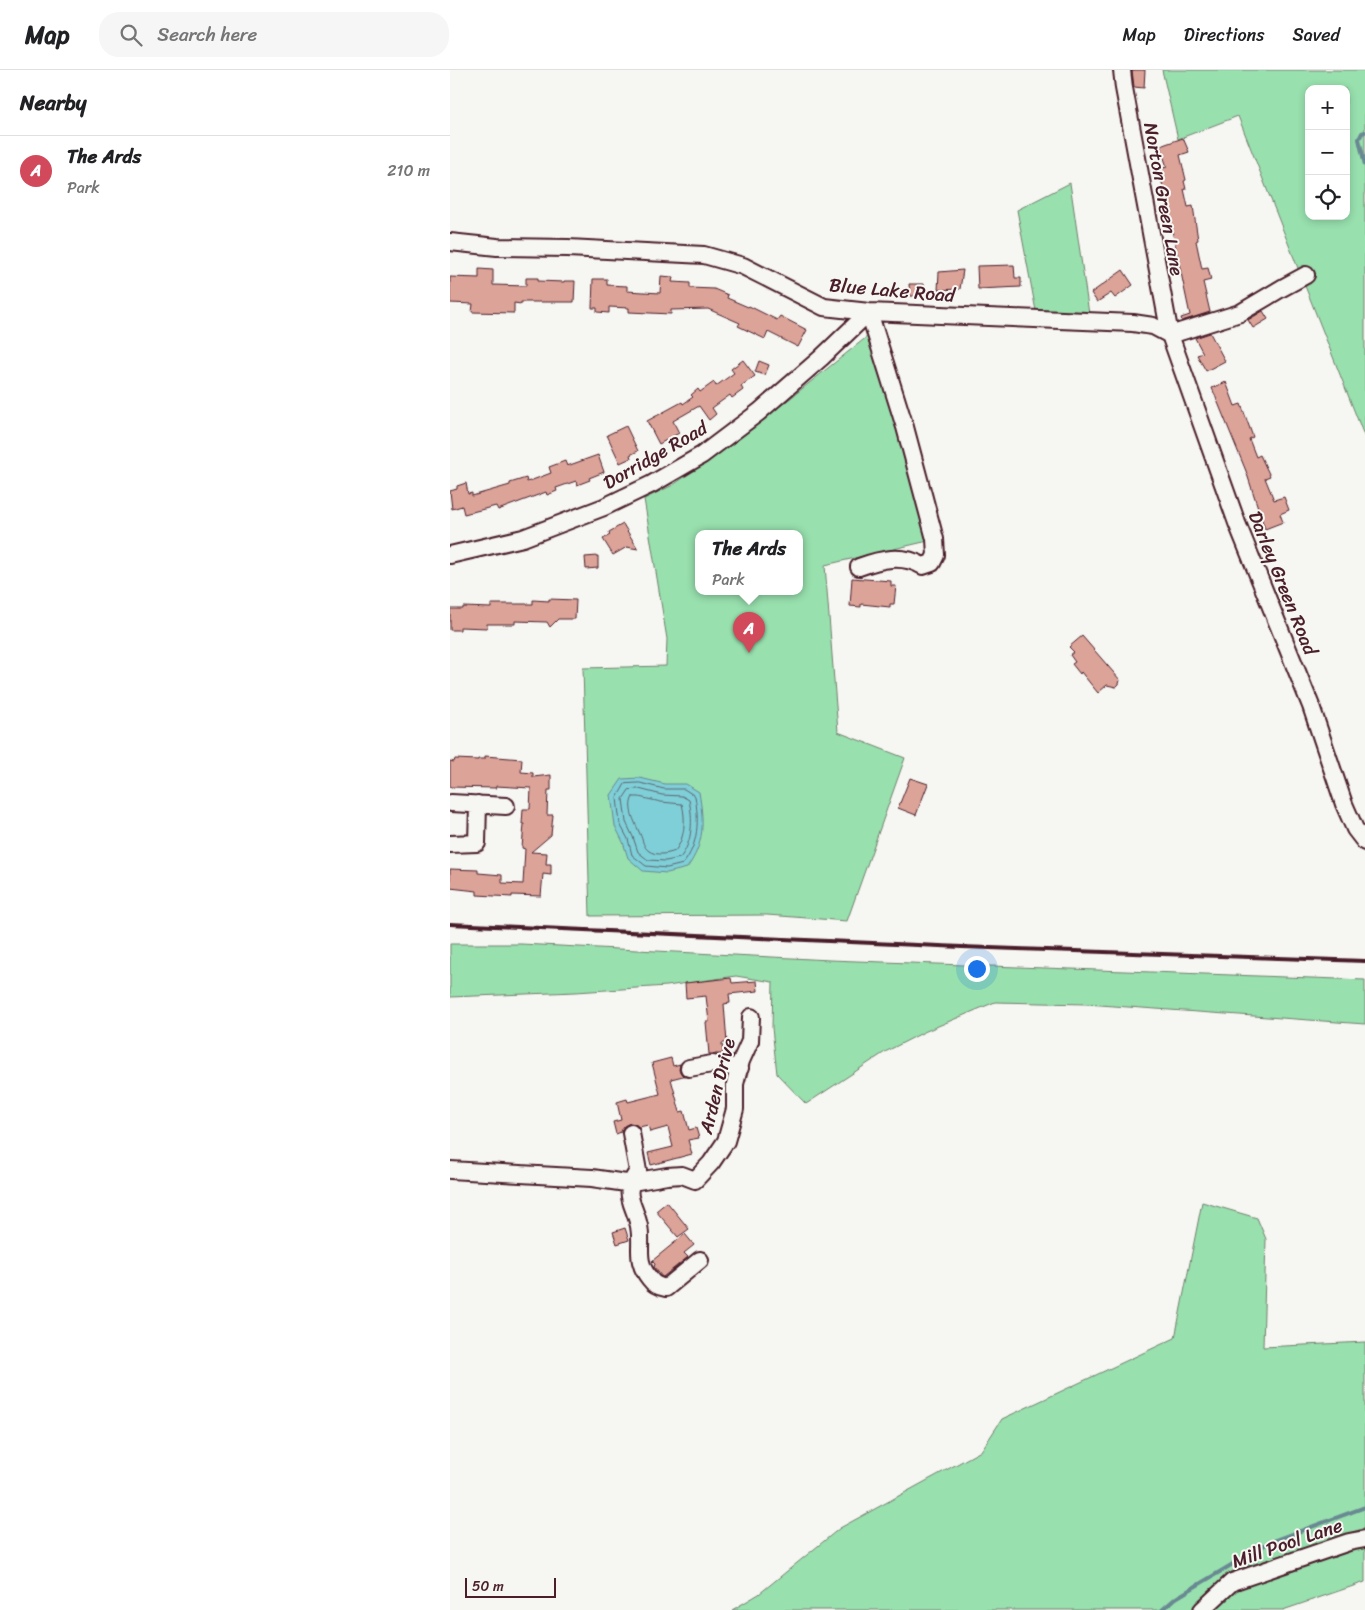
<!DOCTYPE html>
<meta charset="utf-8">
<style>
body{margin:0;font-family:Sriracha,sans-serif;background:#f6f6f6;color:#202124}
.controls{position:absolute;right:15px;top:15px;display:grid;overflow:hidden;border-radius:10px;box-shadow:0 2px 8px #0003}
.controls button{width:45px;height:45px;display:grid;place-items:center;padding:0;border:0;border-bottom:1px solid #e0e0e0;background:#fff;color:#202124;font:25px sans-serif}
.scale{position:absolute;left:15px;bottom:12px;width:91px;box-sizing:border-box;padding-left:5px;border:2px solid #4a1f2b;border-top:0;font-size:14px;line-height:18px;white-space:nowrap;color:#4a1f2b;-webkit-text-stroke:4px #f6f6f2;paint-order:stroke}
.you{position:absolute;left:526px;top:898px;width:18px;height:18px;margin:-12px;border:4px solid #fff;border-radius:50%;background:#1a73e8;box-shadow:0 0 0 8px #1a73e833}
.badge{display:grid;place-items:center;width:32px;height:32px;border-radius:50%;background:#d1495b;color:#fff;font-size:16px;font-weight:700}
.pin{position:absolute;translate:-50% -41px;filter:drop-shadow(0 1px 2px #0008)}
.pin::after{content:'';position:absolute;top:26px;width:18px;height:15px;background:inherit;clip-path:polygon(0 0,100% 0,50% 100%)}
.popup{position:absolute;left:245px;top:460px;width:108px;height:65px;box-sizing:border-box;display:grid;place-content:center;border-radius:10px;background:#fff;filter:drop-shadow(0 1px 4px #0005);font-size:16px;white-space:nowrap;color:#757577}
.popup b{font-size:19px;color:#202124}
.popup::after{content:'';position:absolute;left:50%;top:100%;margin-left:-10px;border:10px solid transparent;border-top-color:#fff}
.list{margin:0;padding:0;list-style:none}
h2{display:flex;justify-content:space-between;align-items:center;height:65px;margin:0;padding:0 20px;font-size:21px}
h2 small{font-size:16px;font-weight:400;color:#757577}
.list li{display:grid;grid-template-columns:32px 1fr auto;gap:15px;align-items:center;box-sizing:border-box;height:70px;padding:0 20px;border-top:1px solid #e0e0e0}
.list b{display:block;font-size:19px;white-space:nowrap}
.list p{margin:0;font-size:16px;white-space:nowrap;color:#757577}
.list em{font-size:16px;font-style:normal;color:#757577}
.icon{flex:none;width:28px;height:28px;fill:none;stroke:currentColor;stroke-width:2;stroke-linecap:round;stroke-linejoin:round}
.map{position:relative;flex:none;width:915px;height:1540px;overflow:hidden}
header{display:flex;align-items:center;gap:30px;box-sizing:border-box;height:70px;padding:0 25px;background:#fff;border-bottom:1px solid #e0e0e0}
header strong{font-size:24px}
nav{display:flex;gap:28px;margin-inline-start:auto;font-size:18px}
.search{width:350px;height:45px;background:#f6f6f6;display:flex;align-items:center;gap:12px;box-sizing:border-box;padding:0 18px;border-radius:20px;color:#757577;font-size:19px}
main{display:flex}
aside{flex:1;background:#fff}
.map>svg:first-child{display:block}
.green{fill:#98e0ae;stroke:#71806c;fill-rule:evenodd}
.water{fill:#7ecfd7;stroke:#698992}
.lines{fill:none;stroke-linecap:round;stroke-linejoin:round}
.shore{stroke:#5f6570;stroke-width:1}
.stream{stroke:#698992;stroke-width:4}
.building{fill:#dca398;stroke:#4a1f2b}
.minor-casing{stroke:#4a1f2b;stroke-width:20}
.minor{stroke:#f6f6f2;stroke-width:16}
.rail{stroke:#4a1f2b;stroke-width:4}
.labels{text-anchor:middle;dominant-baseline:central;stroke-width:4;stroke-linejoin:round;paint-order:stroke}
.street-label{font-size:19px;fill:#4a1f2b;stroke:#f6f6f2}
</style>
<header>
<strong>Map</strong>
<div class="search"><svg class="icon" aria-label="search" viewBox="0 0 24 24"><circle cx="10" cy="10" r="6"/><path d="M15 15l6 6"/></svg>Search here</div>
<nav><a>Map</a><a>Directions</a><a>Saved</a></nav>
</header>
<main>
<aside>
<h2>Nearby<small></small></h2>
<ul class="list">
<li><span class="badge">A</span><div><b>The Ards</b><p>Park</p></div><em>210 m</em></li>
</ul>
</aside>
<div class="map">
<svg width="915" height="1540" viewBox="0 0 915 1540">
<rect width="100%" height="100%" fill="#f6f6f2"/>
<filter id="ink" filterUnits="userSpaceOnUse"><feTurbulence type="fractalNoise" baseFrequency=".02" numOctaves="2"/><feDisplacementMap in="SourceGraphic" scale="10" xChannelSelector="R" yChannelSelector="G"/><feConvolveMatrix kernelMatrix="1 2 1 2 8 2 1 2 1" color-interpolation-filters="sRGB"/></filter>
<g filter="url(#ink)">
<path class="green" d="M712,0H915V368L788,46L728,69ZM859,19H896V146H859Z
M620,113L639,244L586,241L567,140Z
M423,262L478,471L375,495L388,662L455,688L397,851L317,845L140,846L133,598L216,596L217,569L194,429L223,415L269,383L338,330ZM249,464H349V522H249Z
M0,874H71L380,890L915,910V954L636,934L545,932L474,962L435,982L356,1034L327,1004L322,958L323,912L286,906L217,916L126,922L0,927Z
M752,1132L807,1148L816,1169L813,1277L915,1272V1458L786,1500L744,1540H282L309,1524L390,1458L531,1381L552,1349L725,1268Z
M915,1476V1512L833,1540H762L785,1517L896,1479Z"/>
<path class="water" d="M190,708L215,714H236L249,722C254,752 255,773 237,798L217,803L193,801L178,788L173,772L165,756L161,725L172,709Z"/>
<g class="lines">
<path class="shore" d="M190,713L214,719H234L245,726C249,750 249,774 233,794L217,798L196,796L182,785L178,769L170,754L167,728L175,714Z
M189,719L212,725L232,726L239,730C243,749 243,772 230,788L216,791L198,790L188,782L183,767L176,752L173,729L179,720Z
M183,727H189L211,732L232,734C236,749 235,769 225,781C218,784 206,786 199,781C193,777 193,770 190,764C186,754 176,738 183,727Z"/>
<path class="stream" d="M915,62L912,63L909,69L915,95
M712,1540L726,1528L818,1473L915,1437"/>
</g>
<path class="building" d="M682,0H695L694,18L684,17Z
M733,68L739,82L730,85L736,110L734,111L736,119H734L738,137L743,136L748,170L746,171L752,199L758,198L761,210L753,212L760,242L732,251L731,248L740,245L709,99L717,97L710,76Z
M564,195L565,208H571V217L528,219L527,196Z
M29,199L43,200V215L76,216V208H88V211L114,212V211H125L124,232H71V234L64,233V243L22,242L23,234L0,233V207L29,208Z
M513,200L510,219L488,220L489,202Z
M673,200L683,215L665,228L661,223L647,232L641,223Z
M211,206L223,207L222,212L240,213V218L264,219L278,225L277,228L298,237L299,236L327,250L330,246L357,260L348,277L318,262L315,269L288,256L290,253L258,239L221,240V244L179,242V238L159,237V243L147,242V238H142L143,209H157V215L177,216V221L210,223Z
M459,214H474V226H460Z
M813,241L818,249L803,258L798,250Z
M760,263L775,291L756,301L747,285L753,283L745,268Z
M293,290L305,306L291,316L293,320L282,328L280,325L262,338L266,344L259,350L249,336L223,351L229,363L209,374L197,351L232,332L233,334L243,327L241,325L248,319L250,322L264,312L266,316L284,303L281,299Z
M309,291L319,295L315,305L305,302Z
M776,312L785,336L791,334L803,367L799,369L806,387L810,385L820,406L815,408L824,430L834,427L839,440L830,444L833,452L815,459L796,401L762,318Z
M176,356L188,381L180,385L181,388L170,393L157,365Z
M148,385L154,402L139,408L140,410L127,415L126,411L106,418L107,421L97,425L96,422L48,440L46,436L14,444L12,436L2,439L0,421L7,419V416L16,413L18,424L22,423V426L60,415V413L76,408L77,412L101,403L99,397L115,391L117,396Z
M173,454L188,479L177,477L163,485L153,469L160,465L159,462Z
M148,486V498L136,499L135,487Z
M402,508L441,511V516H446L444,534H440V537L411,534V537L400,536Z
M99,529L126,530L125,549H108L100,557L97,552L65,551V554H37V558L10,557V560H0V539H13V537L41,538V534H83V530L99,531Z
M632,566L670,610L669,614L666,617L657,615L648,623L631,602L630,604L622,594L625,592L620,585L624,582L619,577Z
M35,686L72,689L71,702L83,703V707L101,705V720H98L97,745H103L101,765L81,782L97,783L96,794H101V805L93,804L91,826L62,825V827L27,825V821L0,818V799L28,800V803L52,805V813L73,814L75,779L72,778L74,754H72L73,739H80L81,718L46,716V718L0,717V691L4,692L5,689L28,690V689H35Z
M460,708L478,714L466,745L448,738Z
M281,908L282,913L307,911L308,921L279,924L280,933L274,934L277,973H272L273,984H259L256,952H259L256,926L236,928L235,913Z
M221,988L223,996L230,994L229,1000L233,1006L221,1009L230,1042L234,1041L239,1060L246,1058L249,1068L238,1070L242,1084L201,1095L198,1083L223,1077L218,1057L200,1062L198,1055L189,1057L185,1054L180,1053L174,1056L171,1062L166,1064L163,1052L171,1050L167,1032L177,1029L178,1032L210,1024L202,993Z
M217,1132L239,1159L228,1167L206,1141Z
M175,1158L179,1170L167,1174L163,1162Z
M235,1164L244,1175L234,1183L238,1187L213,1207H212L204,1197L205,1194L202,1191Z"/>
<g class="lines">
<defs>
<path id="minor" d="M672,0L674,18L720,265L787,453L861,636L894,734L905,759L915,772
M0,172L47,177L118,178L254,185L293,196L374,237L419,242L683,253L703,256L720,265
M720,265L790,243L832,218L856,205
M0,485L73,468L154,437L202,414L252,385L309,342L371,288L419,242
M409,497C431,489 452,484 473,496L482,493L486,485L485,469L455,357L419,242
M1,733L56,736
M0,774L27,773L28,734
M239,998L262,994L290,998
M181,1063L188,1101C171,1125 184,1132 189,1156C193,1177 184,1190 200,1209C204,1215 209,1217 216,1218L250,1190
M0,1100L142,1108L176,1113L217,1106L232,1105L245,1110L261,1093L276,1071L285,1039V1014L291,991L300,971L301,947
M752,1540L782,1512L899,1472L915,1469"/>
</defs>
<use href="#minor" class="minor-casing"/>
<use href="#minor" class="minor"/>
<path class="rail" d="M0,854L512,877L915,891"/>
</g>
</g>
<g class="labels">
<g class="street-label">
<text transform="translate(714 129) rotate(80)">Norton Green Lane</text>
<text transform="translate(442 220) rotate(5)">Blue Lake Road</text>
<text transform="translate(205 385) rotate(-30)">Dorridge Road</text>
<text transform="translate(833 513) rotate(68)">Darley Green Road</text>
<text transform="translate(267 1016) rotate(-76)">Arden Drive</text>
<text transform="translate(837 1473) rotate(-19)">Mill Pool Lane</text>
</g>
</g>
</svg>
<div class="controls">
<button>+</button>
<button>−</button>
<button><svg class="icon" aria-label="locate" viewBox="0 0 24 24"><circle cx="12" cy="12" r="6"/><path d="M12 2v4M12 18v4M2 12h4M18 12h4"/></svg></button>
</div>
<div class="scale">50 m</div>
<div class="you"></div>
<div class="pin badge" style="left:299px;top:583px">A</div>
<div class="popup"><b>The Ards</b>Park</div>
</div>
</main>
